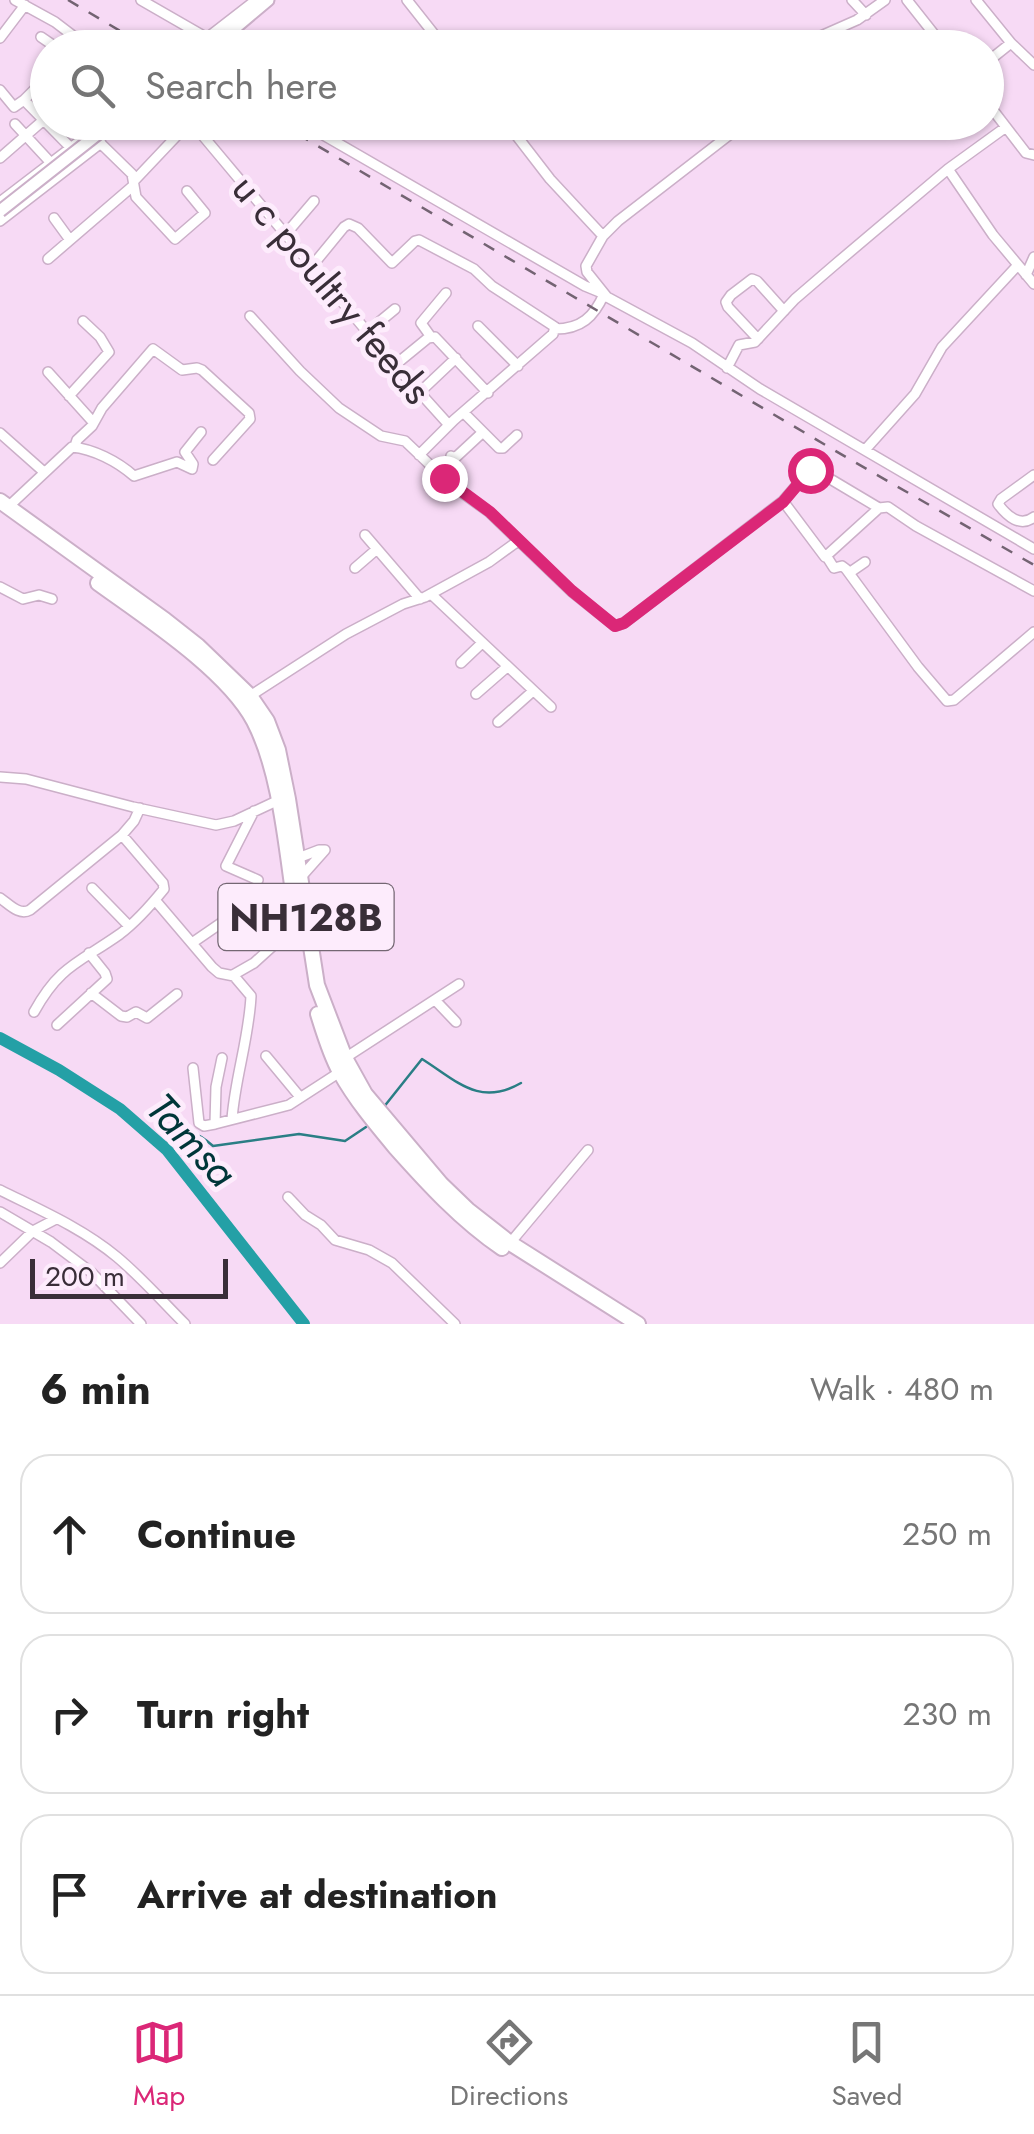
<!DOCTYPE html>
<meta charset="utf-8">
<style>
body{margin:0;font-family:Jost,sans-serif;background:#f2f2f2;color:#222}
.scale{position:absolute;left:30px;bottom:25px;width:198px;box-sizing:border-box;padding-left:10px;border:5px solid #392e38;border-top:0;font-size:28px;line-height:35px;white-space:nowrap;color:#392e38;-webkit-text-stroke:8px #fdecfc;paint-order:stroke}
.stop{position:absolute;width:30px;height:30px;margin:-22px;border:8px solid #db2777;border-radius:50%;background:#fff}
.stop.end{background:#db2777;border-color:#fff;box-shadow:0 2px 10px #0008}
.list{margin:0;padding:0;list-style:none}
h2{display:flex;justify-content:space-between;align-items:center;height:130px;margin:0;padding:0 40px;font-size:42px}
h2 small{font-size:32px;font-weight:400;color:#767676}
.list li{display:grid;grid-template-columns:65px 1fr auto;gap:30px;align-items:center;box-sizing:border-box;height:160px;margin:0 20px 20px;padding:0 20px;border:2px solid #e0e0e0;border-radius:30px}
.list b{display:block;font-size:38px;white-space:nowrap}
.list em{font-size:32px;font-style:normal;color:#767676}
.icon{flex:none;width:55px;height:55px;fill:none;stroke:currentColor;stroke-width:2;stroke-linecap:round;stroke-linejoin:round}
.map{position:relative;flex:none;width:1034px;height:1324px;overflow:hidden}
.search{position:absolute;background:#fff;box-shadow:0 2px 8px #0004;left:30px;right:30px;top:30px;height:110px;display:flex;align-items:center;gap:25px;box-sizing:border-box;padding:0 35px;border-radius:55px;color:#767676;font-size:38px}
.sheet{height:670px;background:#fff}
nav{display:flex;justify-content:space-around;align-items:center;box-sizing:border-box;height:140px;border-top:2px solid #e0e0e0;background:#fff;font-size:28px;color:#767676}
nav a{display:grid;justify-items:center;gap:5px}
nav .on{color:#db2777}
.map>svg:first-child{display:block}
.lines{fill:none;stroke-linecap:round;stroke-linejoin:round}
.stream{stroke:#2a7e85;stroke-width:2.5}
.river{stroke:#24a0a6;stroke-width:12}
.minor-casing{stroke:#cbafc8;stroke-width:12}
.major-casing{stroke:#cbafc8;stroke-width:15}
.highway-casing{stroke:#cbafc8;stroke-width:18}
.minor{stroke:#fff;stroke-width:9}
.major{stroke:#fff;stroke-width:11}
.highway{stroke:#fff;stroke-width:14}
.rail{stroke:#736372;stroke-width:2.5;stroke-dasharray:12 12;stroke-linecap:butt}
.major-bridge-casing{stroke:#cbafc8;stroke-width:15;stroke-linecap:butt}
.major-bridge{stroke:#fff;stroke-width:11}
.route{stroke:#db2777;stroke-width:12}
.labels{text-anchor:middle;dominant-baseline:central;stroke-width:10;stroke-linejoin:round;paint-order:stroke}
.shield{fill:#fdecfc;stroke:#746773;stroke-width:2.5}
.shield-label{font-size:38px;font-weight:bold;fill:#392e38}
.street-label{font-size:40px;fill:#392e38;stroke:#fdecfc}
.water-label{font-size:42px;font-style:italic;fill:#003639;stroke:#fdecfc}
</style>
<div class="map">
<svg width="1034" height="1324" viewBox="0 0 1034 1324">
<rect width="100%" height="100%" fill="#f7daf5"/>
<g class="lines">
<path class="stream" d="M383,1108L422,1059C457,1081 479,1107 521,1083
M162,1145C187,1134 190,1125 213,1146L299,1134L345,1141L366,1127"/>
<path class="river" d="M0,1038L59,1070L120,1109L167,1150L304,1324"/>
<defs>
<path id="minor" d="M15,0L55,22L89,48
M141,0L207,38
M407,0L445,48
M852,0L866,15
M907,0L945,48
M976,0L1011,43
M41,37L57,48
M0,38L25,5
M194,48L256,0
M807,48L823,35L857,20L885,0
M926,48L939,39
M986,63L1011,43L1034,65
M48,76L24,100L71,148
M0,90L14,107L24,100
M986,101L1026,153L1034,155
M166,122L176,135
M301,122L585,286L602,293
M506,122L550,179L603,236
M746,122L618,221L603,236L586,266L587,272L607,297L692,343L760,389L1034,549
M15,124L51,163
M92,135L132,174L136,197L175,239L205,213L187,191
M0,158L47,117
M948,169L993,235L1034,284
M134,181L187,125L193,124L395,365L449,425
M0,202L77,143
M54,218L70,240
M0,221L101,143
M285,235L314,201
M48,259L134,185
M312,266L344,227L349,224L358,228L392,263L415,241L419,240L474,269L492,286L555,327L553,334L454,420L419,455
M1026,275L1034,257
M250,316L300,371L339,408L381,436L405,441L450,484L489,512L571,591L615,626L624,623L783,501L810,470L832,480L879,508
M478,326L518,366
M555,329C581,329 594,317 604,294
M367,332L395,309
M431,337L421,323L446,293
M758,339L728,307L726,302L731,295L752,279L757,281L784,311
M395,365L428,338L435,337L488,393
M727,368L739,345L755,342L795,299L838,262L948,169L1006,127
M48,372L93,422
M419,393L456,358
M69,396L109,352L100,337L83,321
M464,413L499,448H503L517,435
M0,433L44,472
M75,446L77,440L92,426L102,408L153,349L182,370L197,368L202,370L249,413L250,419L213,460
M865,450L915,394L942,347L1017,266
M451,456L455,458L483,432
M1034,475L1001,499L998,504C1007,516 1020,528 1034,517
M783,501L825,557L879,508L888,507L916,526L1034,591
M8,507L72,447C93,449 117,461 134,476L177,462L192,469L193,464L185,452L201,432
M365,535L420,599
M827,557L834,568L842,566L846,569L918,667L947,701L954,700L1034,632
M355,568L377,549
M849,573L865,562
M0,587L23,599L39,595L52,599
M431,594L551,707
M461,663L482,643
M476,694L507,667
M250,696L346,634L403,604L425,597L489,562L518,541
M498,722L533,691
M0,777L26,779L133,807L216,825L234,821L281,799
M254,811L226,866L258,880
M298,858L319,850H325L301,877
M92,888L129,926
M0,898C9,904 19,916 30,910L122,835L134,821L140,808
M155,900L212,967L219,973L234,976L251,996C249,1038 235,1078 232,1119
M192,943L224,921L240,917
M233,975L254,963L297,924
M91,993L121,1016L127,1017L136,1012L147,1018L177,994
M435,1000L456,1022
M34,1012C60,965 79,963 120,934C136,922 151,905 164,889L163,883L122,835
M57,1025L107,979L105,973L89,953
M266,1056L300,1097
M222,1058L216,1087L215,1124L289,1105L340,1072
M345,1058L459,984
M193,1068L199,1123L204,1126L215,1124
M0,1190C40,1210 82,1228 117,1257C141,1277 163,1302 185,1324
M288,1197L305,1215L321,1225L335,1240L369,1250L392,1263L455,1324
M0,1212L51,1242L91,1272L141,1324
M510,1243L588,1150
M0,1263L33,1231L56,1219"/>
<path id="major" d="M211,48L268,0"/>
<path id="highway" d="M0,501L165,620L198,646L250,696L267,721L278,750L288,799L317,985L345,1058L365,1094L441,1184L468,1210L510,1243L638,1324
M98,583C145,617 227,670 254,721C283,777 287,862 298,925
M318,1014C324,1033 330,1054 340,1072C355,1099 375,1123 395,1147C428,1184 461,1220 502,1248"/>
</defs>
<use href="#minor" class="minor-casing"/>
<use href="#major" class="major-casing"/>
<use href="#highway" class="highway-casing"/>
<use href="#minor" class="minor"/>
<use href="#major" class="major"/>
<use href="#highway" class="highway"/>
<path class="rail" d="M68,0L149,48
M277,122L851,460L1034,565"/>
<defs>
<path id="major-bridge" d="M0,211L113,122"/>
</defs>
<use href="#major-bridge" class="major-bridge-casing"/>
<use href="#major-bridge" class="major-bridge"/>
</g>
<g class="lines">
<path class="route" d="M444,478L490,512L572,591L615,626L624,623L783,502L810,470"/>
</g>
<g class="labels">
<rect class="shield" x="218.5" y="884" width="175" height="66" rx="8"/>
<g class="shield-label">
<text x="306" y="917">NH128B</text>
</g>
<g class="street-label">
<text transform="translate(332 289) rotate(50)">u c poultry feeds</text>
</g>
<g class="water-label">
<text transform="translate(192 1140) rotate(47)">Tamsa</text>
</g>
</g>
</svg>
<div class="scale">200 m</div>
<div class="stop" style="left:810px;top:470px"></div>
<div class="stop end" style="left:444px;top:478px"></div>
<div class="search"><svg class="icon" aria-label="search" viewBox="0 0 24 24"><circle cx="10" cy="10" r="6"/><path d="M15 15l6 6"/></svg>Search here</div>
</div>
<section class="sheet">
<h2>6 min<small>Walk · 480 m</small></h2>
<ul class="list">
<li><svg class="icon" aria-label="ahead" viewBox="0 0 24 24"><path d="M12 20V5M6 11l6-6 6 6"/></svg><div><b>Continue</b></div><em>250 m</em></li>
<li><svg class="icon" aria-label="right" viewBox="0 0 24 24"><path d="M7 20v-9h11M14 6l5 5-5 5"/></svg><div><b>Turn right</b></div><em>230 m</em></li>
<li><svg class="icon" aria-label="arrive" viewBox="0 0 24 24"><path d="M6 21V4h12l-3 4 3 4H6"/></svg><div><b>Arrive at destination</b></div></li>
</ul>
</section>
<nav>
<a class="on"><svg class="icon" aria-label="map" viewBox="0 0 24 24"><path d="M3 6l6-2 6 2 6-2v14l-6 2-6-2-6 2zM9 4v14M15 6v14"/></svg>Map</a>
<a><svg class="icon" aria-label="directions" viewBox="0 0 24 24"><path d="M12 3l9 9-9 9-9-9zM9 14v-3h6M13 9l2 2-2 2"/></svg>Directions</a>
<a><svg class="icon" aria-label="saved" viewBox="0 0 24 24"><path d="M7 4h10v16l-5-4-5 4z"/></svg>Saved</a>
</nav>
